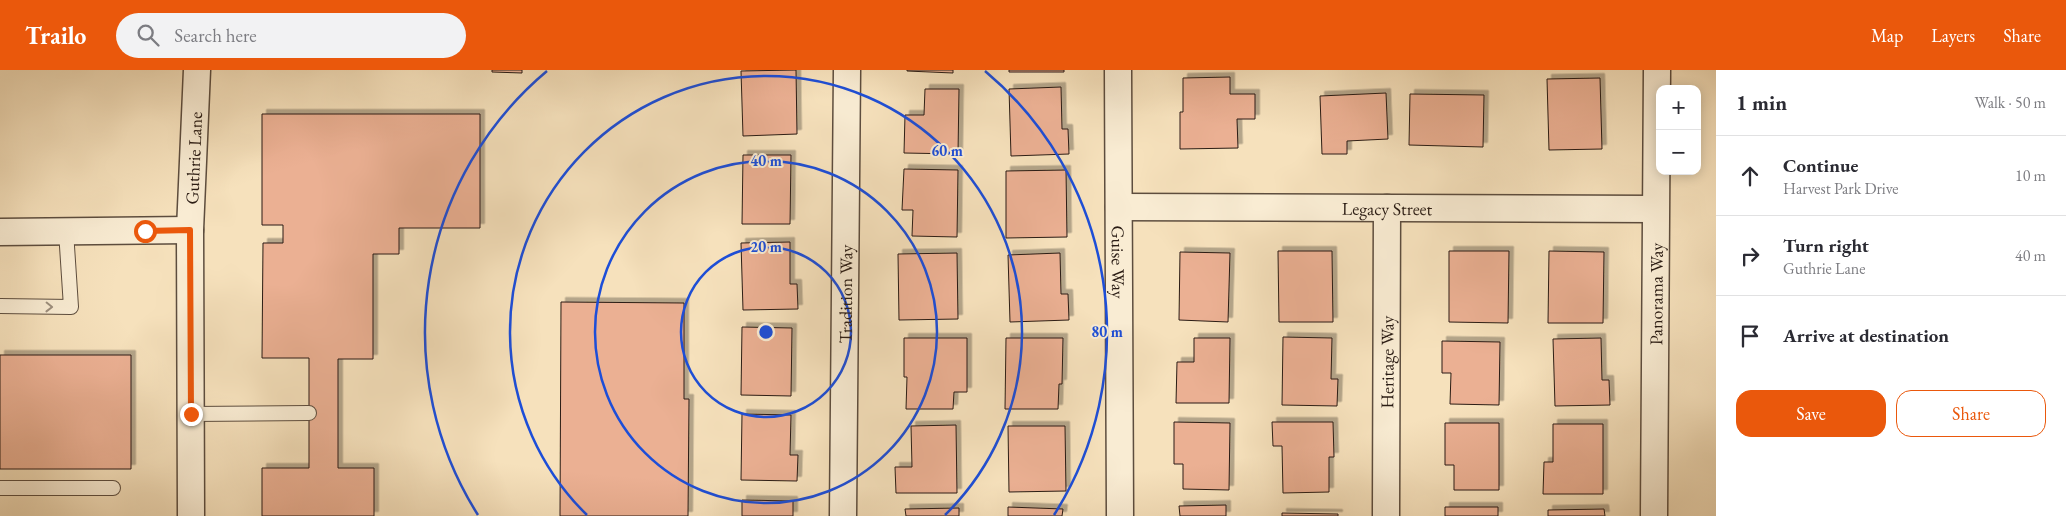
<!DOCTYPE html>
<meta charset="utf-8">
<style>
body{margin:0;font-family:"EB Garamond",serif;background:#f2f2f3;color:#2b2b33}
.controls{position:absolute;right:15px;top:15px;display:grid;overflow:hidden;border-radius:10px;box-shadow:0 2px 12px #0003}
.controls button{width:45px;height:45px;display:grid;place-items:center;padding:0;border:0;border-bottom:1px solid #e1e1e2;background:#fff;color:#2b2b33;font:25px sans-serif}
.stop{position:absolute;width:15px;height:15px;margin:-11px;border:4px solid #ea580c;border-radius:50%;background:#fff}
.stop.end{background:#ea580c;border-color:#fff;box-shadow:0 1px 5px #0008}
.list{margin:0;padding:0;list-style:none}
h2{display:flex;justify-content:space-between;align-items:center;height:65px;margin:0;padding:0 20px;font-size:21px}
h2 small{font-size:16px;font-weight:400;color:#7c7c81}
.list li{display:grid;grid-template-columns:32px 1fr auto;gap:15px;align-items:center;box-sizing:border-box;height:80px;padding:0 20px;border-top:1px solid #e1e1e2}
.list b{display:block;font-size:19px;white-space:nowrap}
.list p{margin:0;font-size:16px;white-space:nowrap;color:#7c7c81}
.list em{font-size:16px;font-style:normal;color:#7c7c81}
.actions{display:flex;gap:10px;padding:15px 20px}
.actions a{flex:1;padding:11px 0;border:1px solid #ea580c;border-radius:15px;text-align:center;font-size:18px;color:#ea580c}
.actions .main{background:#ea580c;color:#fff}
.icon{flex:none;width:28px;height:28px;fill:none;stroke:currentColor;stroke-width:2;stroke-linecap:round;stroke-linejoin:round}
.map{position:relative;flex:none;width:1716px;height:446px;overflow:hidden}
header{display:flex;align-items:center;gap:30px;box-sizing:border-box;height:70px;padding:0 25px;background:#ea580c;color:#fff}
header strong{font-size:24px}
nav{display:flex;gap:28px;margin-inline-start:auto;font-size:18px}
.search{width:350px;height:45px;background:#f2f2f3;display:flex;align-items:center;gap:12px;box-sizing:border-box;padding:0 18px;border-radius:28px;color:#7c7c81;font-size:19px}
main{display:flex}
aside{flex:1;background:#fff}
.map>svg:first-child{display:block}
.building{fill:#ebb093;stroke:#2a1c14;filter:url(#shadow)}
.lines{fill:none;stroke-linecap:round;stroke-linejoin:round}
.lane-casing{stroke:#5d4d3e;stroke-width:16}
.street-casing{stroke:#5d4d3e;stroke-width:29}
.lane{stroke:#f9ecd3;stroke-width:14}
.street{stroke:#f9ecd3;stroke-width:26}
.oneway{stroke:#9c8e7d}
.route{stroke:#ea580c;stroke-width:6}
.ring{fill:none;stroke:#1d4ed8;stroke-width:2.5}
.labels{text-anchor:middle;dominant-baseline:central;stroke-width:4;stroke-linejoin:round;paint-order:stroke}
.street-label{font-size:18px;fill:#2a1c14;stroke:#f9ecd3}
.centre{fill:#1d4ed8;stroke:#f9ecd3;stroke-width:2.5}
.ring-label{font-size:15px;text-anchor:middle;font-weight:bold;fill:#1d4ed8;stroke:#f9ecd3;stroke-width:4;stroke-linejoin:round;paint-order:stroke}
</style>
<header>
<strong>Trailo</strong>
<div class="search"><svg class="icon" aria-label="search" viewBox="0 0 24 24"><circle cx="10" cy="10" r="6"/><path d="M15 15l6 6"/></svg>Search here</div>
<nav><a>Map</a><a>Layers</a><a>Share</a></nav>
</header>
<main>
<div class="map">
<svg width="1716" height="446" viewBox="0 0 1716 446">
<defs>
<filter id="shadow"><feDropShadow dx="4.5" dy="-4.5" stdDeviation="0" flood-color="#0004"/></filter>
</defs>
<rect width="100%" height="100%" fill="#f6e1bc"/>
<filter id="stains"><feTurbulence type="fractalNoise" baseFrequency=".004" numOctaves="4"/><feColorMatrix values="0 0 0 0 .2 0 0 0 0 .09 0 0 0 0 .02 0 0 0 .5 -.17"/></filter>
<radialGradient id="worn" r=".72"><stop offset=".6" stop-color="#630" stop-opacity="0"/><stop offset="1" stop-color="#630" stop-opacity=".3"/></radialGradient>
<path class="building" d="M492,0H522V3L492,2Z
M796,0L797,64L743,66L741,1Z
M907,0H953V3L907,1Z
M1009,0H1064V2H1009Z
M1230,7V24H1255V49H1237L1238,78L1180,79V42H1183V8Z
M1600,8L1602,79L1549,80L1547,9Z
M1061,17L1062,59H1068L1069,84L1011,86L1009,19Z
M925,19H959L958,84L904,83L905,45H924Z
M1386,23L1388,69L1347,71V84H1322L1320,26Z
M1410,24L1484,25L1483,77L1409,75Z
M262,44H480V158H399V184H373V289H338V398H374V446H262V398H309V288H262L263,173H283V155H262Z
M743,85H791L790,154H742Z
M904,99L958,100L957,167L912,166L913,140H902Z
M1066,100L1067,167L1006,168V101Z
M790,172V214H797L798,239L743,240L741,173Z
M1278,181H1332L1333,252H1279Z
M1449,181H1509L1508,253L1449,252Z
M1549,181L1604,182L1603,253H1548Z
M1180,182L1230,183L1228,252L1179,250Z
M957,183L958,249L899,250L898,184Z
M1060,183L1061,224H1068L1069,250L1010,252L1008,185Z
M561,232L684,233V329H689L688,446H560Z
M742,257L792,258L791,326L741,325Z
M1283,267L1332,268L1331,309H1338L1337,336L1282,335Z
M904,268H967V322H954L953,339H906L907,307H904Z
M1006,268H1063L1062,314H1059L1058,339H1005Z
M1194,268H1230L1229,333H1176L1177,292H1194Z
M1601,268L1602,310H1609L1610,335L1555,336L1553,269Z
M1442,271L1500,272L1499,335L1450,334L1451,303H1442Z
M0,285H131V399H0Z
M742,344L791,345L790,385H798L797,411L741,410Z
M1174,352L1230,353L1229,420L1183,419V394H1174Z
M1272,352H1333L1334,387H1329V422L1283,423L1282,376H1273Z
M1445,353H1499V420H1454V395H1445Z
M1553,354H1603V424H1543L1544,392H1553Z
M956,355L957,423H896L895,397H912L911,356Z
M1008,356H1065L1066,421L1009,422Z
M742,430L793,431V446H742Z
M1226,435V446H1180L1179,436Z
M1008,437L1063,439L1062,446H1008Z
M1445,437H1498V446H1445Z
M959,438V446H906L905,439Z
M1604,439L1605,446H1548V440Z
M1282,443L1338,444V446H1282Z"/>
<g class="lines">
<defs>
<path id="lane" d="M0,236L71,237L66,161
M191,344L309,343
M0,418H113"/>
<g id="street">
<path id="s1" d="M1118,0L1120,446"/>
<path id="s2" d="M1119,137L1655,139"/>
<path d="M0,162L190,160"/>
<path id="s3" d="M191,446L190,160L197,0"/>
<path id="s4" d="M843,446L847,0"/>
<path id="s5" d="M1386,446L1387,138"/>
<path id="s6" d="M1654,446L1657,0"/>
</g>
</defs>
<use href="#lane" class="lane-casing"/>
<use href="#street" class="street-casing"/>
<use href="#lane" class="lane"/>
<use href="#street" class="street"/>
</g>
<defs><path id="oneway-chevron" d="M-2-3.5L2.5 0L-2 3.5" fill="none" stroke-width="1.6" stroke-linecap="round" stroke-linejoin="round" transform="scale(1.25)"/></defs>
<use class="oneway" href="#oneway-chevron" transform="translate(49 237) rotate(1)"/>
<g class="lines">
<path class="route" d="M145,161L190,160L191,344"/>
</g>
<g class="ring">
<circle cx="766" cy="262" r="85"/>
<circle cx="766" cy="262" r="171"/>
<path d="M587 445A256 256 0 1 1 945 445"/>
<path d="M478 445A341 341 0 0 1 547 1M985 1A341 341 0 0 1 1054 445"/>
</g>
<g class="labels">
<g class="street-label">
<text stroke="none"><textPath href="#s3" startOffset="358">Guthrie Lane</textPath></text>
<text stroke="none"><textPath href="#s2" startOffset="268">Legacy Street</textPath></text>
<text stroke="none"><textPath href="#s1" startOffset="192">Guise Way</textPath></text>
<text stroke="none"><textPath href="#s4" startOffset="222">Tradition Way</textPath></text>
<text stroke="none"><textPath href="#s6" startOffset="222">Panorama Way</textPath></text>
<text stroke="none"><textPath href="#s5" startOffset="154">Heritage Way</textPath></text>
</g>
</g>
<circle cx="766" cy="262" r="8" class="centre"/>
<g class="ring-label">
<text x="947" y="86">60 m</text>
<text x="766" y="96">40 m</text>
<text x="766" y="182">20 m</text>
<text x="1107" y="267">80 m</text>
</g>
<rect width="100%" height="100%" filter="url(#stains)"/>
<rect width="100%" height="100%" fill="url(#worn)"/>
</svg>
<div class="controls">
<button>+</button>
<button>−</button>
</div>
<div class="stop" style="left:145px;top:161px"></div>
<div class="stop end" style="left:191px;top:344px"></div>
</div>
<aside>
<h2>1 min<small>Walk · 50 m</small></h2>
<ul class="list">
<li><svg class="icon" aria-label="ahead" viewBox="0 0 24 24"><path d="M12 20V5M6 11l6-6 6 6"/></svg><div><b>Continue</b><p>Harvest Park Drive</p></div><em>10 m</em></li>
<li><svg class="icon" aria-label="right" viewBox="0 0 24 24"><path d="M7 20v-9h11M14 6l5 5-5 5"/></svg><div><b>Turn right</b><p>Guthrie Lane</p></div><em>40 m</em></li>
<li><svg class="icon" aria-label="arrive" viewBox="0 0 24 24"><path d="M6 21V4h12l-3 4 3 4H6"/></svg><div><b>Arrive at destination</b></div></li>
</ul>
<div class="actions"><a class="main">Save</a><a>Share</a></div>
</aside>
</main>
